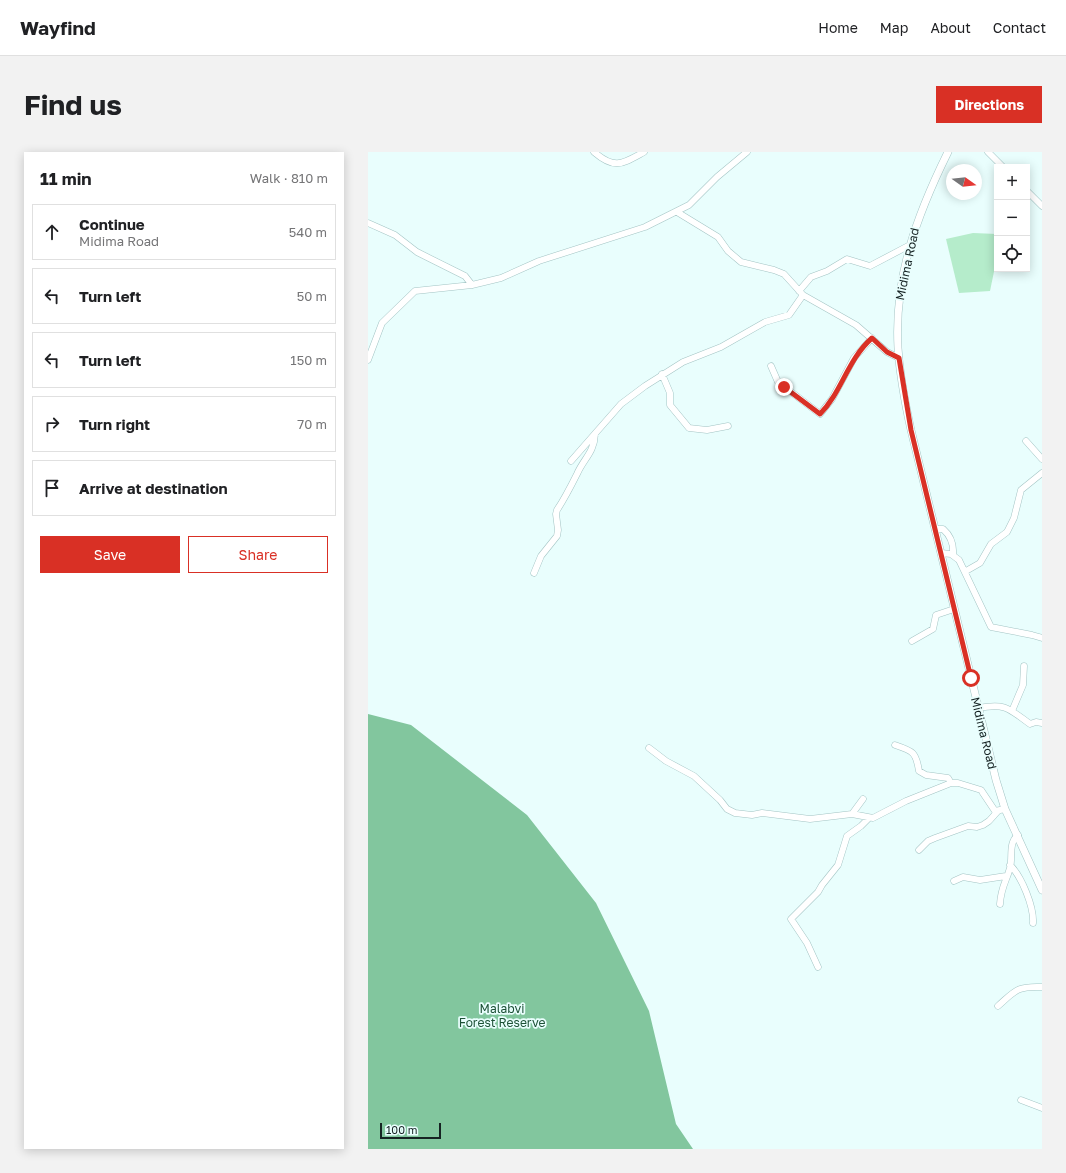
<!DOCTYPE html>
<meta charset="utf-8">
<style>
body{margin:0;font-family:"Golos Text",sans-serif;background:#f2f2f2;color:#202124}
.controls{position:absolute;right:12px;top:12px;display:grid;overflow:hidden;border-radius:0px;box-shadow:0 2px 10px #0003}
.controls button{width:36px;height:36px;display:grid;place-items:center;padding:0;border:0;border-bottom:1px solid #e0e0e0;background:#fff;color:#202124;font:20px sans-serif}
.compass{position:absolute;left:578px;top:12px;width:36px;height:36px;border-radius:50%;background:#fff;box-shadow:0 2px 10px #0003;rotate:105deg}
.scale{position:absolute;left:12px;bottom:10px;width:61px;box-sizing:border-box;padding-left:4px;border:2px solid #162323;border-top:0;font-size:11px;line-height:14px;white-space:nowrap;color:#162323;-webkit-text-stroke:3px #e9fefd;paint-order:stroke}
.stop{position:absolute;width:12px;height:12px;margin:-9px;border:3px solid #d93025;border-radius:50%;background:#fff}
.stop.end{background:#d93025;border-color:#fff;box-shadow:0 1px 4px #0008}
.list{margin:0;padding:0;list-style:none}
h2{display:flex;justify-content:space-between;align-items:center;height:52px;margin:0;padding:0 16px;font-size:17px}
h2 small{font-size:13px;font-weight:400;color:#757577}
.list li{display:grid;grid-template-columns:26px 1fr auto;gap:12px;align-items:center;box-sizing:border-box;height:56px;margin:0 8px 8px;padding:0 8px;border:1px solid #e0e0e0;border-radius:0px}
.list b{display:block;font-size:15px;white-space:nowrap}
.list p{margin:0;font-size:13px;white-space:nowrap;color:#757577}
.list em{font-size:13px;font-style:normal;color:#757577}
.actions{display:flex;gap:8px;padding:12px 16px}
.actions a{flex:1;padding:9px 0;border:1px solid #d93025;border-radius:0px;text-align:center;font-size:14px;color:#d93025}
.actions .main{background:#d93025;color:#fff}
.icon{flex:none;width:22px;height:22px;fill:none;stroke:currentColor;stroke-width:2;stroke-linecap:round;stroke-linejoin:round}
.map{position:relative;flex:none;width:674px;height:997px;overflow:hidden;border-radius:0px}
header{display:flex;align-items:center;gap:24px;box-sizing:border-box;height:56px;padding:0 20px;background:#fff;border-bottom:1px solid #e0e0e0}
header strong{font-size:19px}
nav{display:flex;gap:22px;margin-inline-start:auto;font-size:14px}
.intro{display:flex;align-items:center;justify-content:space-between;box-sizing:border-box;height:96px;padding:0 24px}
h1{margin:0;font-size:28px}
.button{padding:10px 18px;border-radius:0px;background:#d93025;color:#fff;font-size:14px;font-weight:700}
main{display:flex;gap:24px;padding:0 24px}
aside{flex:1;background:#fff;border-radius:0px;box-shadow:0 2px 10px #0003}
.map>svg:first-child{display:block}
.green{fill:#b5eccb}
.forest{fill:#82c69e}
.lines{fill:none;stroke-linecap:round;stroke-linejoin:round}
.minor-casing{stroke:#a3c4c4;stroke-width:7}
.major-casing{stroke:#a3c4c4;stroke-width:8}
.minor{stroke:#fff;stroke-width:6}
.major{stroke:#fff;stroke-width:7}
.route{stroke:#d93025;stroke-width:5}
.labels{text-anchor:middle;dominant-baseline:central;stroke-width:3.5;stroke-linejoin:round;paint-order:stroke}
.street-label{font-size:12px;fill:#162323;stroke:#e9fefd}
.park-label{font-size:12px;fill:#1d5136;stroke:#e9fefd}
</style>
<header>
<strong>Wayfind</strong>
<nav><a>Home</a><a>Map</a><a>About</a><a>Contact</a></nav>
</header>
<div class="intro"><h1>Find us</h1><a class="button">Directions</a></div>
<main>
<aside>
<h2>11 min<small>Walk · 810 m</small></h2>
<ul class="list">
<li><svg class="icon" aria-label="ahead" viewBox="0 0 24 24"><path d="M12 20V5M6 11l6-6 6 6"/></svg><div><b>Continue</b><p>Midima Road</p></div><em>540 m</em></li>
<li><svg class="icon" aria-label="left" viewBox="0 0 24 24"><path d="M17 20v-9H6M10 6l-5 5 5 5"/></svg><div><b>Turn left</b></div><em>50 m</em></li>
<li><svg class="icon" aria-label="left" viewBox="0 0 24 24"><path d="M17 20v-9H6M10 6l-5 5 5 5"/></svg><div><b>Turn left</b></div><em>150 m</em></li>
<li><svg class="icon" aria-label="right" viewBox="0 0 24 24"><path d="M7 20v-9h11M14 6l5 5-5 5"/></svg><div><b>Turn right</b></div><em>70 m</em></li>
<li><svg class="icon" aria-label="arrive" viewBox="0 0 24 24"><path d="M6 21V4h12l-3 4 3 4H6"/></svg><div><b>Arrive at destination</b></div></li>
</ul>
<div class="actions"><a class="main">Save</a><a>Share</a></div>
</aside>
<div class="map">
<svg width="674" height="997" viewBox="0 0 674 997">
<rect width="100%" height="100%" fill="#e9fefd"/>
<path class="green" d="M605,81L629,82V105L622,139L591,141L578,87Z"/>
<path class="forest" d="M0,562L43,573L159,663L228,751L281,859L308,972L325,997H0Z"/>
<g class="lines">
<defs>
<path id="minor" d="M226,0C247,18 254,12 276,0
M620,0L635,15
M659,39L674,54
M309,60L350,85L360,99L373,110L406,118L416,122L435,143L488,173L519,200L531,206
M0,71L27,83L49,100L97,124L104,133
M431,139L443,125L459,119L479,107L502,114L542,93
M0,208L14,171L47,139L104,133L133,126L171,109L277,75L321,53L349,25L379,0
M403,214L410,230L452,262L464,247L486,206L504,186
M294,222L302,241V253L321,276L339,278L360,274
M658,289L674,307
M203,309L253,252L277,234L315,210L353,195L397,170L421,163L435,143
M567,377H575C583,384 586,392 585,403
M573,401L583,402L591,408L623,475L664,483L674,486
M598,419L612,411L623,392L639,380L646,366L653,338L674,321
M166,421L173,404L189,384L190,378L188,362L189,358C197,346 203,334 209,322C216,306 226,301 227,282
M544,489L565,477L568,463L586,457
M610,556C638,551 640,556 662,572L668,570L674,571
M644,559L655,533L656,514
M527,593C545,599 548,600 551,619L558,623L580,626L583,631
M281,596L298,609L326,624L352,648L359,657L367,661L384,663L394,661L442,667L484,662L505,666L538,649L583,631H590L613,638L627,659L637,657
M484,662L495,647
M551,698L560,689L567,686L600,674L609,675L615,673L621,669L630,659
M642,713C654,725 666,755 665,771
M586,729L595,725L612,728L638,724
M632,752C633,735 638,730 642,716C645,705 640,691 650,683
M450,815L439,791L423,767L450,740L454,733L470,713L479,684L493,674L501,666
M630,854C648,838 649,834 674,835
M653,948L674,956"/>
<path id="major" d="M580,0C549,63 526,124 530,196C532,224 537,251 543,278L628,628L637,657L674,738"/>
</defs>
<use href="#minor" class="minor-casing"/>
<use href="#major" class="major-casing"/>
<use href="#minor" class="minor"/>
<use href="#major" class="major"/>
</g>
<g class="lines">
<path class="route" d="M416,235L452,262C474,240 479,208 504,186L519,200L531,206L543,278L603,526"/>
</g>
<g class="labels">
<g class="street-label">
<text transform="translate(539 112) rotate(-78)">Midima Road</text>
<text transform="translate(616 581) rotate(76)">Midima Road</text>
</g>
<g class="park-label">
<text x="134" y="856">Malabvi<tspan x="134" dy="14">Forest Reserve</tspan></text>
</g>
</g>
</svg>
<div class="controls">
<button>+</button>
<button>−</button>
<button><svg class="icon" aria-label="locate" viewBox="0 0 24 24"><circle cx="12" cy="12" r="6"/><path d="M12 2v4M12 18v4M2 12h4M18 12h4"/></svg></button>
</div>
<svg class="compass" viewBox="-18 -18 36 36"><path d="M0-13l5 13h-10z" fill="#e53935"/><path d="M0 13l5-13h-10z" fill="#757577"/></svg>
<div class="scale">100 m</div>
<div class="stop" style="left:603px;top:526px"></div>
<div class="stop end" style="left:416px;top:235px"></div>
</div>
</main>
